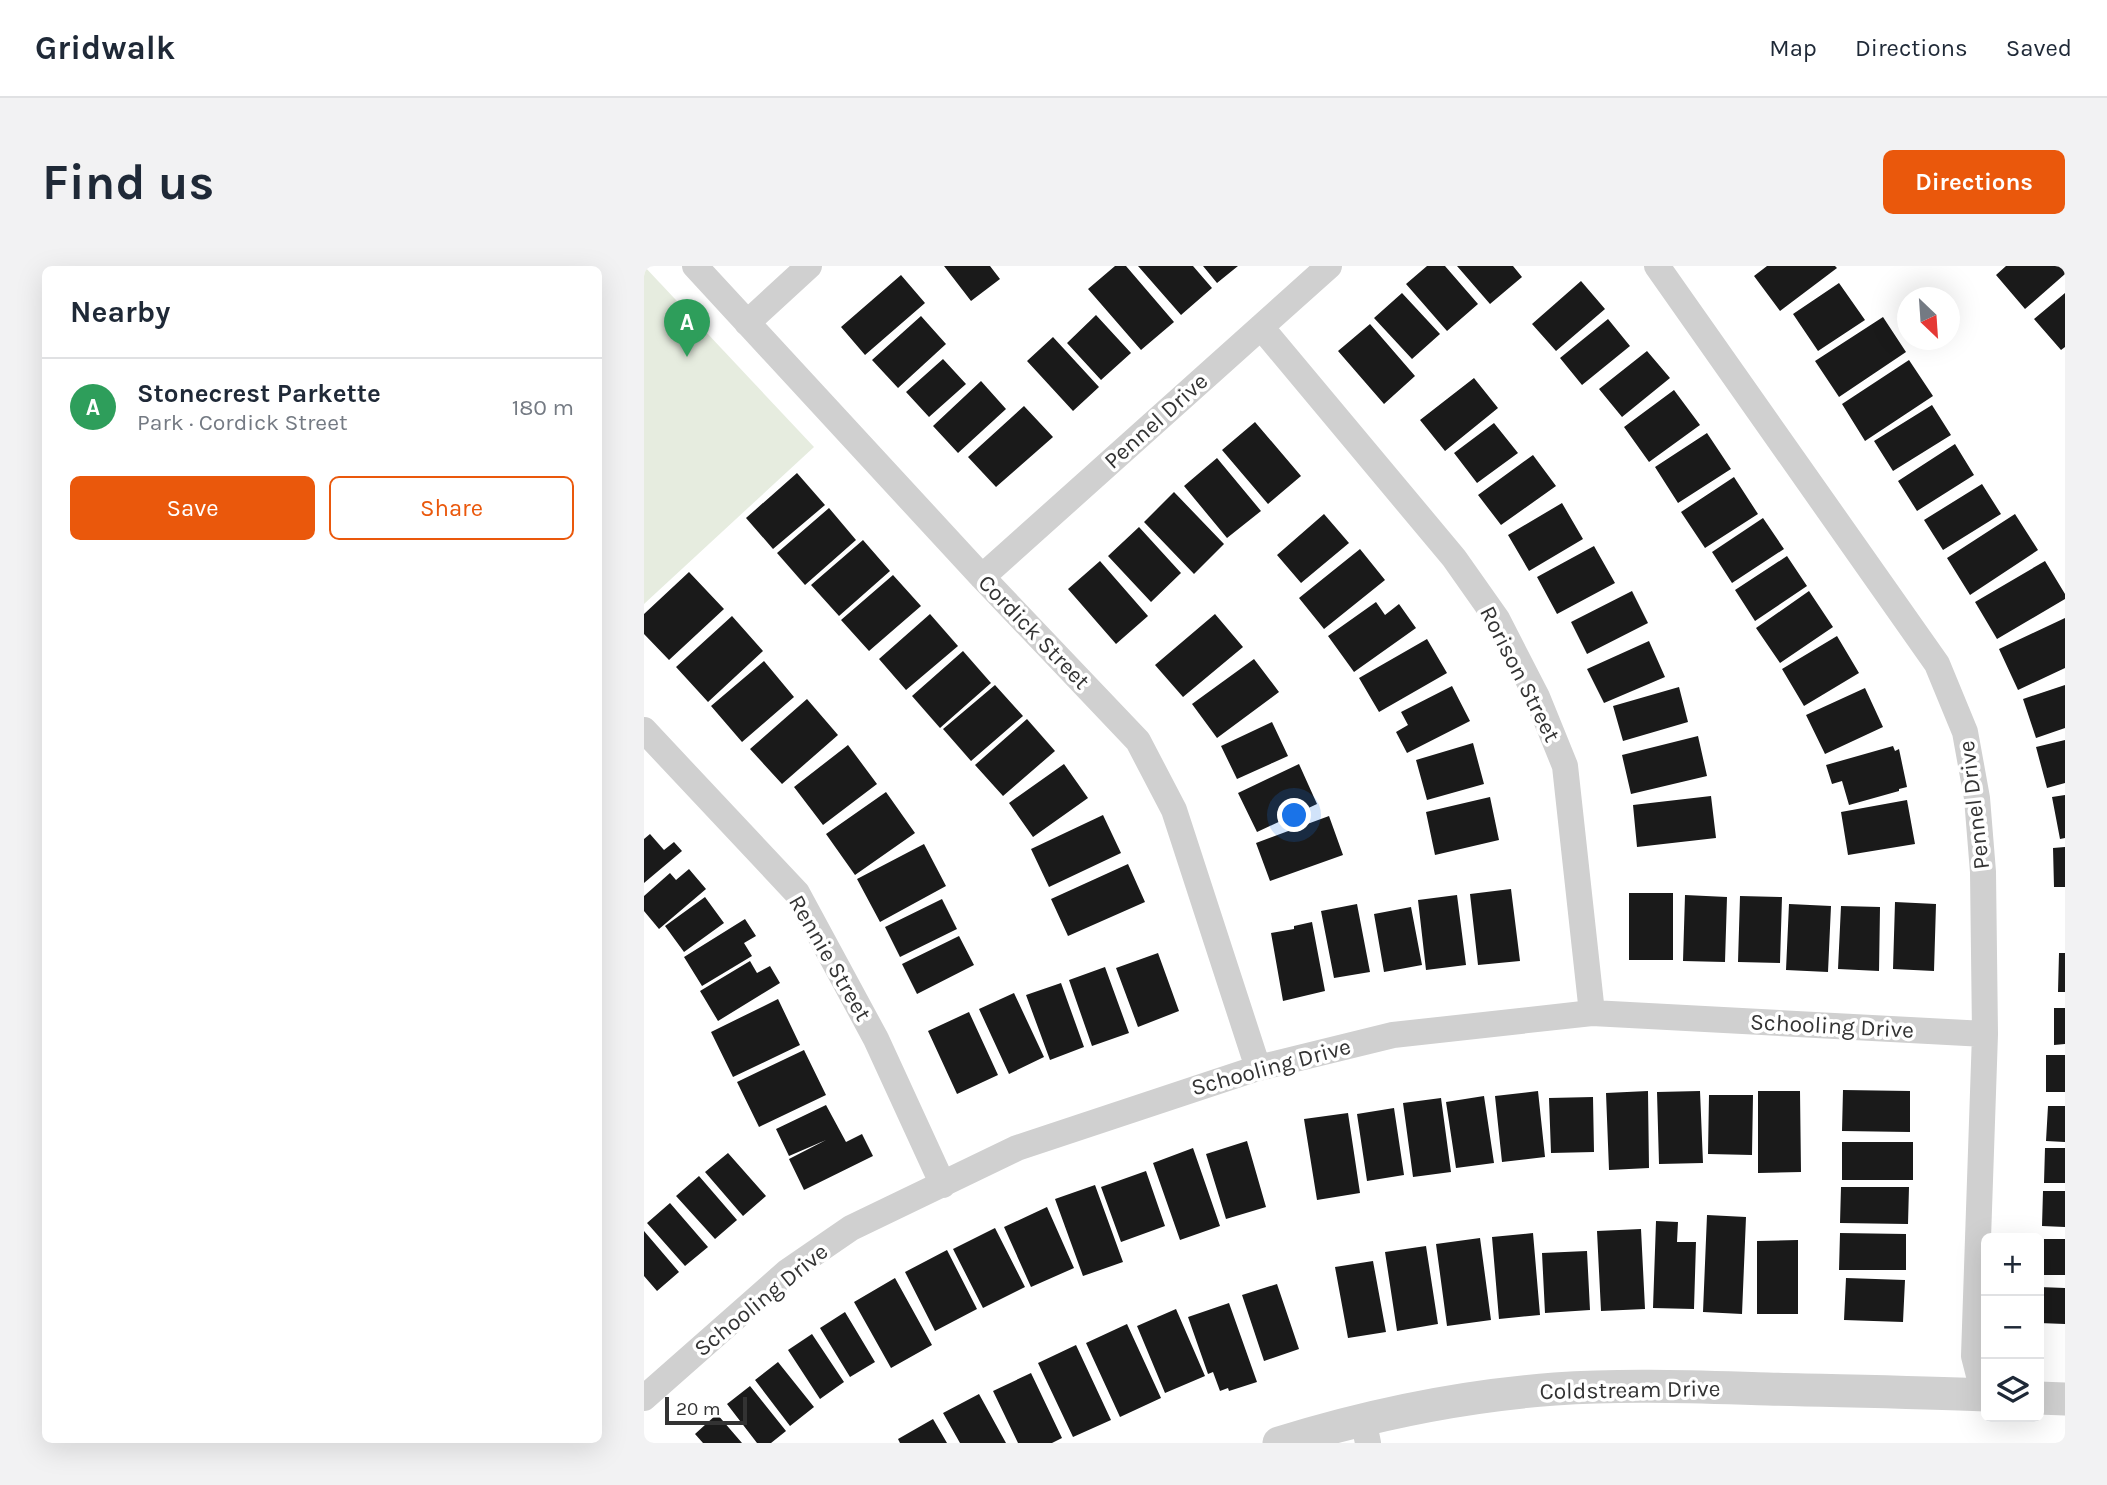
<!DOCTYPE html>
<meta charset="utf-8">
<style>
body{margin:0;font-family:Karla,sans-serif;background:#f2f2f3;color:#1f2937}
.controls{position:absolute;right:21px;bottom:21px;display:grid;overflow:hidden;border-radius:10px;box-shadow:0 7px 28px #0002}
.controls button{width:63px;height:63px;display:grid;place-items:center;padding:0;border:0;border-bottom:2px solid #e0e1e3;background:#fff;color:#1f2937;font:35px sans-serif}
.compass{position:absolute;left:1253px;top:21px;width:63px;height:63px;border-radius:50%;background:#fff;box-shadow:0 7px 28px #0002;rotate:155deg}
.scale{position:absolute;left:21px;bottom:18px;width:82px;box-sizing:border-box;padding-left:7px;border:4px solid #333;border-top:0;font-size:19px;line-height:24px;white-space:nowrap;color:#333;-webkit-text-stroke:5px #fff;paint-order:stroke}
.you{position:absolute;left:651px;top:550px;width:24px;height:24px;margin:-18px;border:5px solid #fff;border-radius:50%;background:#1a73e8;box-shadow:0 0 0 10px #1a73e833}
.badge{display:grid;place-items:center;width:46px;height:46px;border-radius:50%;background:#ea580c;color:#fff;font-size:23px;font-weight:700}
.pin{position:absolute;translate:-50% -58px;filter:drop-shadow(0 2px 4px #0008)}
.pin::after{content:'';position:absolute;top:37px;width:24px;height:21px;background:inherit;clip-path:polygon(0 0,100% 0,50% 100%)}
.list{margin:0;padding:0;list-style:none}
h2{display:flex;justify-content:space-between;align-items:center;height:91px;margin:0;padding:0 28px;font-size:30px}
h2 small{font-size:23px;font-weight:400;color:#747a83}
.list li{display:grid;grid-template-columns:46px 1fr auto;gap:21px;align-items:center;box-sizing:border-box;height:98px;padding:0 28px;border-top:2px solid #e0e1e3}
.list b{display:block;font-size:26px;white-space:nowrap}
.list p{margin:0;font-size:23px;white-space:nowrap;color:#747a83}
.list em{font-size:23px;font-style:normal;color:#747a83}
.actions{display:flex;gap:14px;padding:21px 28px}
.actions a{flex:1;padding:16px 0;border:2px solid #ea580c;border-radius:10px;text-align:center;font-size:24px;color:#ea580c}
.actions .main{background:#ea580c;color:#fff}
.icon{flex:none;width:38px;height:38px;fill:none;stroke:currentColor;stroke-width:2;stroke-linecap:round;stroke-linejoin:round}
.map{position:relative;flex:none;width:1421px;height:1177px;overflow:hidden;border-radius:10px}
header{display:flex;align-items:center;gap:42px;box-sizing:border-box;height:98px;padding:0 35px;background:#fff;border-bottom:2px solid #e0e1e3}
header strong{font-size:33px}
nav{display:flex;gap:38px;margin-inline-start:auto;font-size:24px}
.intro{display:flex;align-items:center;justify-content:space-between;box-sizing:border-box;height:168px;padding:0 42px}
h1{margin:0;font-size:49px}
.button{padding:18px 32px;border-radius:10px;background:#ea580c;color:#fff;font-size:24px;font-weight:700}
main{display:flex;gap:42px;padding:0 42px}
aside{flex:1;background:#fff;border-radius:10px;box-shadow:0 7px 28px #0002}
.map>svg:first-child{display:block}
.green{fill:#e6ecdf}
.building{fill:#1a1a1a}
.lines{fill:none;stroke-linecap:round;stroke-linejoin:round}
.minor{stroke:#d0d0d0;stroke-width:26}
.tertiary{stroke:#d0d0d0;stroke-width:33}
.labels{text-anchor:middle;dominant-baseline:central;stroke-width:7;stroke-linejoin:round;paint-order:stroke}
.street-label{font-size:23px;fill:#333;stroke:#fff}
</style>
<header>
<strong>Gridwalk</strong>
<nav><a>Map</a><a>Directions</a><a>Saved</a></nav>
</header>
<div class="intro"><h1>Find us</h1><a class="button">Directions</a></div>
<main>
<aside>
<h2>Nearby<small></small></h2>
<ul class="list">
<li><span class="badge" style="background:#2e9e5b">A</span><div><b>Stonecrest Parkette</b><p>Park · Cordick Street</p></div><em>180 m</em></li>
</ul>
<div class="actions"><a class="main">Save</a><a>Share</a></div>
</aside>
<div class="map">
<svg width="1421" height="1177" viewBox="0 0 1421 1177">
<rect width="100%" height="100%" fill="#fff"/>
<path class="green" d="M0,0L170,181L0,338Z"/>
<path class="building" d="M300,0H346L356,13L327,35Z
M471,0H482L530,56L497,84L444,23Z
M494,0H549L568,22L537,49Z
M559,0H594L573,17Z
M783,0H801L834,38L803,65L762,18Z
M813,0H869L878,11L846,38Z
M1123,0H1191L1193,2L1136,45L1110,10Z
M1362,0H1421V8L1381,43L1352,9Z
M257,9L281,37L221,89L197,61Z
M937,15L961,43L912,85L888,58Z
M1195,17L1221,54L1174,85L1149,48Z
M758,27L796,68L768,93L730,52Z
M1421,27V81L1417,84L1390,53Z
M452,49L487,87L457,114L423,77Z
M277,50L302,78L254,122L228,94Z
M1239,51L1262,86L1195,131L1171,95Z
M964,53L986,80L938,119L916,92Z
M726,58L771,110L740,138L694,85Z
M409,71L455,121L429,145L383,95Z
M1003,85L1026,112L978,151L955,123Z
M299,93L322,118L285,151L262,126Z
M1265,94L1289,130L1221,175L1198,138Z
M830,112L854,142L801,185L776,154Z
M337,115L362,143L314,187L289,160Z
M1030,124L1056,159L1005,196L980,161Z
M1288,139L1307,169L1249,205L1230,175Z
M380,140L409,171L352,221L324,191Z
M611,156L657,210L624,238L578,184Z
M850,157L874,187L833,217L810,187Z
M1063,167L1087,203L1034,237L1011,201Z
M1311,178L1330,209L1273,245L1254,215Z
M889,189L912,220L857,259L834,229Z
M573,192L617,245L583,272L540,220Z
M153,207L181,239L129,283L102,252Z
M1090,211L1114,248L1061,282L1037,246Z
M1338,218L1357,248L1299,284L1280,254Z
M530,226L580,278L550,308L500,256Z
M918,237L939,273L885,305L864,269Z
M185,242L212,274L161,319L133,287Z
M680,248L705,277L657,317L633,289Z
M1371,248L1394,284L1326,329L1303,292Z
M1119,252L1140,283L1088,317L1068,286Z
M495,261L537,307L507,336L464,290Z
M219,274L246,305L195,350L167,319Z
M950,280L971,317L913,348L893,311Z
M716,283L741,314L680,363L655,332Z
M1143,290L1163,320L1111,355L1091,324Z
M456,295L504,350L472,378L424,323Z
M1401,295L1421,328V333L1353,373L1331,336Z
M45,306L80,343L25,394L0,368V348Z
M249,309L277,340L225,385L197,354Z
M988,325L1004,357L943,388L927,356Z
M1165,325L1189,361L1136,397L1112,362Z
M732,336L741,349L755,338L772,362L710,406L684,370Z
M286,348L314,380L262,424L235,393Z
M571,348L599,381L539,431L511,399Z
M88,350L119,385L64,436L32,401Z
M1421,352V402L1374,424L1355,383Z
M1193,370L1215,407L1160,440L1138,403Z
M783,373L803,407L735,446L715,412Z
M1005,375L1021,411L960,437L943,403Z
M319,385L347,417L296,462L268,430Z
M610,393L635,426L573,472L548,438Z
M120,395L150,431L98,476L67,440Z
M351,419L379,450L327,495L299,463Z
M1421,419V462L1392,472L1379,433Z
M808,420L826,455L763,487L752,466L764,459L757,446Z
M1035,421L1044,456L979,475L969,440Z
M1221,422L1239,461L1181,488L1162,449Z
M163,433L194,469L138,518L106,483Z
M383,453L411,485L359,530L331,499Z
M628,456L644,490L593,513L577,480Z
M1054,470L1063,510L987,528L978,489Z
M1421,474V517L1403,522L1392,481Z
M829,477L840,518L783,534L772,494Z
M204,479L233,518L179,559L150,521Z
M1249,480L1251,485L1255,483L1263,521L1255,523V525L1205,539L1198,515L1188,518L1182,499Z
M420,498L444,532L389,571L365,537Z
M655,498L673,538L613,566L594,527Z
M242,526L271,567L211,609L182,568Z
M1421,529V572L1416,573L1408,531Z
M1067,530L1072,572L993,581L989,539Z
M846,531L855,574L791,589L782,546Z
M1263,534L1271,578L1204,589L1197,546Z
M459,549L477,587L405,621L387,583Z
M685,550L699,589L626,615L612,577Z
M6,568L20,584L30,576L38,585L0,617V573Z
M280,578L302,620L236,656L213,613Z
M1421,581V621H1410L1409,582Z
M484,598L501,636L424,670L407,633Z
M45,603L62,623L15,663L0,645V630L26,607L32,614Z
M867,623L876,695L834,699L826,628Z
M985,627H1029V694H985Z
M813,629L822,699L782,704L774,634Z
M1041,629L1083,631L1081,696L1039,695Z
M1096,630L1138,631L1136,697L1094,696Z
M61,631L80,657L40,686L21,660Z
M298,633L313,663L256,691L241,661Z
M1251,636L1292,638L1290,705L1249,703Z
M713,638L726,706L690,712L677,645Z
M1145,638L1187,640L1184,706L1142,704Z
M1197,640L1236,641L1235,705L1194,703Z
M767,641L778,699L740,706L730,648Z
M101,653L112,670L100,677L108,690L58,720L40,691Z
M668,656L681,725L639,735L627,667L650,663V660Z
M315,670L330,699L273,728L258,698Z
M514,687L535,745L494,761L472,702Z
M1415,687H1421V726H1414Z
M106,695L113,707L126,700L136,717L74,755L56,725Z
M461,701L485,767L448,780L425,714Z
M417,717L440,781L406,794L382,729Z
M370,727L400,791L365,808L335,743Z
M134,733L156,779L89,811L67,766Z
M1410,742H1421V778L1410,779Z
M325,746L354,809L313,828L284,765Z
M160,784L182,829L115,861L93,816Z
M1402,789H1421V826H1402Z
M1199,824L1266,825V866L1198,865Z
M894,825L901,891L858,896L851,830Z
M1004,825L1005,902L965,904L962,827Z
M1056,825L1059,897L1015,898L1013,826Z
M1114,825H1156L1157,906L1114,907Z
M1065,829H1109L1108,889L1064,888Z
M840,830L850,897L812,902L802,836Z
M949,831L950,886L907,887L905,832Z
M797,832L807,906L769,911L759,837Z
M182,839L202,876L218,868L229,890L160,924L145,893L182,874L145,890L132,863Z
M1404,840H1421V876L1402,875Z
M750,842L760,909L723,915L713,848Z
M704,847L716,927L673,934L660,853Z
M603,875L622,941L582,953L562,888Z
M1198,876H1269V914H1198Z
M549,882L576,960L536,974L509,897Z
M1401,882H1421V917H1400Z
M84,887L122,930L99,950L61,906Z
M502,905L521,960L477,976L457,921Z
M55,910L93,954L71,973L32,930Z
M451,919L479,996L439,1010L411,933Z
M1197,921H1265L1264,958L1196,957Z
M1399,925H1421V961L1398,960Z
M26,937L64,981L41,1000L3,957Z
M403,941L430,1002L387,1021L360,961Z
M1063,949L1102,951L1098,1048L1059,1046Z
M1012,955L1034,956L1033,976H1052L1050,1043L1009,1042Z
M351,962L381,1021L339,1042L309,983Z
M997,963L1001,1043L957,1045L953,965Z
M0,965L35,1006L13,1025L0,1010Z
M889,967L896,1049L855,1053L848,971Z
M1196,967L1262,968V1004H1195Z
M836,972L847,1054L803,1060L792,978Z
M1400,973H1421V1009H1399Z
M1154,974V1048H1113V975Z
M782,980L794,1058L753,1065L741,986Z
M303,984L333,1043L291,1065L261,1006Z
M943,985L946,1044L901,1047L898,987Z
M729,995L742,1066L704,1072L691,1001Z
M251,1012L288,1079L247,1102L210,1036Z
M1202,1012L1261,1014L1259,1056L1200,1054Z
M633,1018L655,1083L620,1095L598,1029Z
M1395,1021L1421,1022V1058L1395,1057Z
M585,1037L613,1116L585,1125L584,1122L576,1125L569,1106L564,1108L544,1051Z
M532,1043L561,1110L521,1127L493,1060Z
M201,1046L231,1096L206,1111L176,1062Z
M483,1058L517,1132L476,1151L442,1077Z
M168,1068L200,1116L176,1133L144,1084Z
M432,1079L467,1154L429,1171L394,1097Z
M134,1096L170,1141L146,1160L111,1114Z
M387,1107L418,1172L408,1177H374L349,1125Z
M106,1120L142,1165L127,1177H113L83,1138Z
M335,1128L362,1177H316L299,1147Z
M73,1148L98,1177H59L51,1168Z
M289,1153L303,1177H256L254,1173Z"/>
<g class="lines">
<path class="minor" d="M51,0L338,311L494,475L530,544L614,802
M1013,0L1293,398L1321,466L1333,532L1339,606L1341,768L1330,1090L1340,1129
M103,57L165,0
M617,61L810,292L853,353L893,431L921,500L948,747
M338,311L685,0
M0,464L153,627L232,773L299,919
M0,1132L143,1006L207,962L373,882L614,802L749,769L948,747L1341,768
M719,1152L724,1177"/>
<path class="tertiary" d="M1395,1132L1421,1133
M635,1177C725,1149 817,1130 911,1123C982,1118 1053,1121 1124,1123C1197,1125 1270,1126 1342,1129"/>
</g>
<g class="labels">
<g class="street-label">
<text transform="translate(512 155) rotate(-42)">Pennel Drive</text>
<text transform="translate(390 366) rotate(46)">Cordick Street</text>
<text transform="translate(876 408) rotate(63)">Rorison Street</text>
<text transform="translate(1330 539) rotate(-97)">Pennel Drive</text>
<text transform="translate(186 692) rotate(60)">Rennie Street</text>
<text transform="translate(1188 760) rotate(3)">Schooling Drive</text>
<text transform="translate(627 801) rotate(-15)">Schooling Drive</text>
<text transform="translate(117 1034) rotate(-39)">Schooling Drive</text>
<text transform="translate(986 1124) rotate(-1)">Coldstream Drive</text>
</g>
</g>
</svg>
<div class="controls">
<button>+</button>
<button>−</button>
<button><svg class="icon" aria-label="layers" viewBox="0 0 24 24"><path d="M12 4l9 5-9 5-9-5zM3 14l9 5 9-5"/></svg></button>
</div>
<svg class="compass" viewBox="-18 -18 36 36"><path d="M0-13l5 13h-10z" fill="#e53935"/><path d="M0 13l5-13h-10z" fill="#747a83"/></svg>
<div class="scale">20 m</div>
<div class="you"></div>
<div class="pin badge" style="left:43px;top:91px;background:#2e9e5b">A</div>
</div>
</main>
